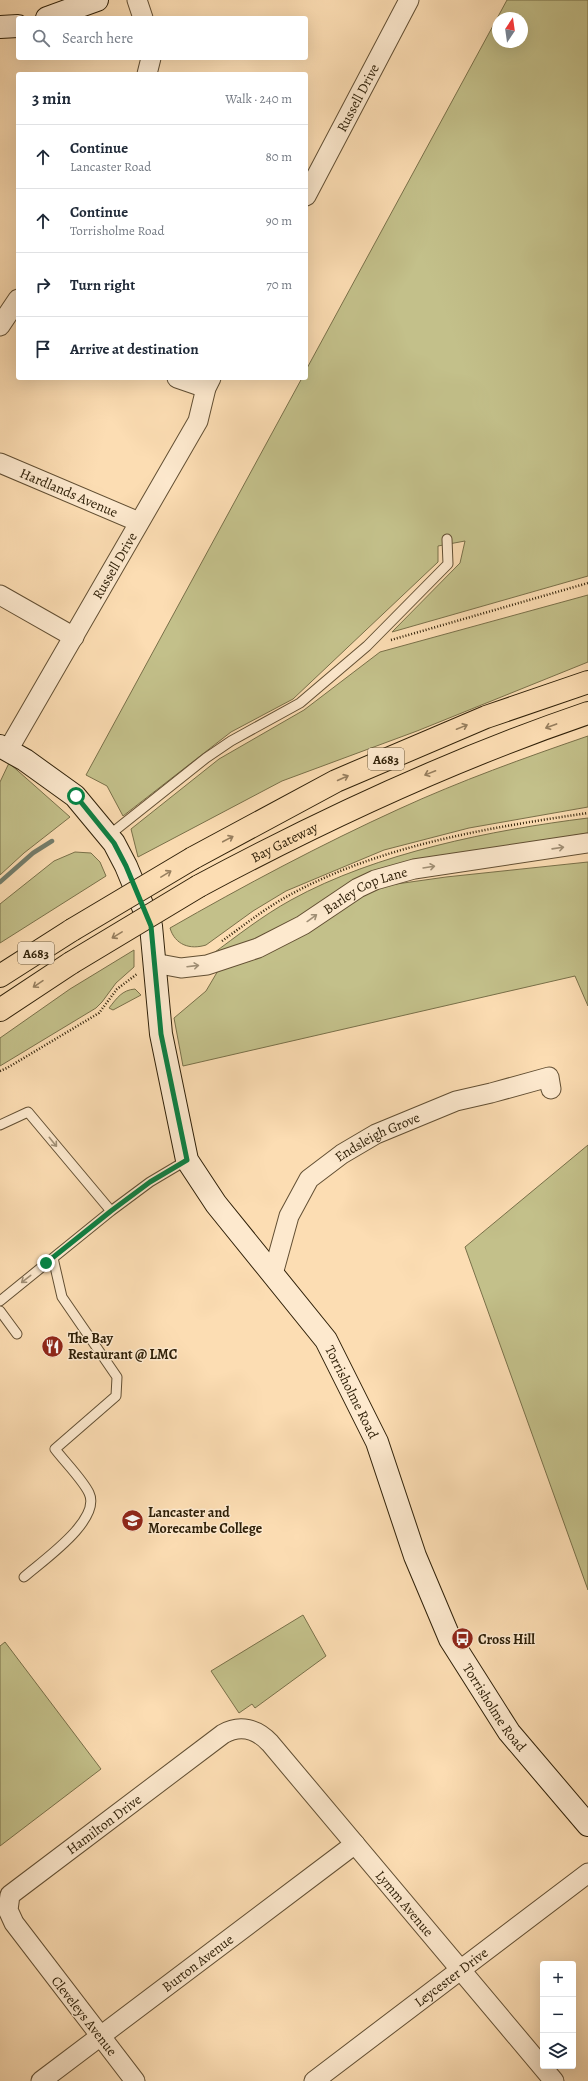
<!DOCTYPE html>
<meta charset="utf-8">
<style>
body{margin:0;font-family:Alegreya,serif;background:#f6f6f7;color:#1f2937}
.controls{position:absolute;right:12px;bottom:12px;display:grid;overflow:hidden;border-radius:4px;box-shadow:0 4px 16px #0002}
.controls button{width:36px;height:36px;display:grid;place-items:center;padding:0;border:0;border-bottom:1px solid #e0e1e3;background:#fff;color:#1f2937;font:20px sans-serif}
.compass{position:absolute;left:492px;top:12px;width:36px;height:36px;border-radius:50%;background:#fff;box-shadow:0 4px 16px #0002;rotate:13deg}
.stop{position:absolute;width:12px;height:12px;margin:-9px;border:3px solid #0b8043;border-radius:50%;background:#fff}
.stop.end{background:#0b8043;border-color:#fff;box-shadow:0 1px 4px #0008}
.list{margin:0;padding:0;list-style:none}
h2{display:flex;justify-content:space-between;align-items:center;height:52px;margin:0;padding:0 16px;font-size:17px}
h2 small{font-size:13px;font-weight:400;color:#747a83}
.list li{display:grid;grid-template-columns:26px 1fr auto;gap:12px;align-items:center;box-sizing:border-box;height:64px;padding:0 16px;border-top:1px solid #e0e1e3}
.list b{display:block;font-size:15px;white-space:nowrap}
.list p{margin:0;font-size:13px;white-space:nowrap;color:#747a83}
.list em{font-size:13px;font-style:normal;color:#747a83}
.icon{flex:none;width:22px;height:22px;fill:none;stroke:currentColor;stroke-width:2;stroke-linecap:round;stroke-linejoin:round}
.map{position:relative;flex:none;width:588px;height:2081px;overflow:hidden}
.search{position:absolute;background:#fff;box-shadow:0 4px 16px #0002;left:16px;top:16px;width:292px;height:44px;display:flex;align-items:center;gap:10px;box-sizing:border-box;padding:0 14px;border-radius:4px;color:#747a83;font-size:15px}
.panel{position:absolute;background:#fff;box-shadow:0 4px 16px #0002;left:16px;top:72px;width:292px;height:308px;border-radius:4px}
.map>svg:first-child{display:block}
.green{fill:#c3c08a;stroke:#797049;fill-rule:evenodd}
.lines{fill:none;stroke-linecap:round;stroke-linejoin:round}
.stream{stroke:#727d6c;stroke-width:4.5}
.lane-casing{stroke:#624f33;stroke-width:11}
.street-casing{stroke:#624f33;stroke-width:21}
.secondary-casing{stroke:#2f2008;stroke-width:24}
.highway-casing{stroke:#2f2008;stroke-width:24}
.path{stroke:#2f2008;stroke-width:2.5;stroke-dasharray:1 2;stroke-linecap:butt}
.lane{stroke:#fde9ce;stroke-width:9}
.street{stroke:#fde9ce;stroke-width:19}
.secondary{stroke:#fde9ce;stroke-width:22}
.highway{stroke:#fcddb3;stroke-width:22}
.highway-bridge-casing{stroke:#2f2008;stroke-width:24;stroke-linecap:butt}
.highway-bridge{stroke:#fcddb3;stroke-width:22}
.oneway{stroke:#967e5e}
.oneway2{stroke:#a08f75}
.route{stroke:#0b8043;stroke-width:5}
.labels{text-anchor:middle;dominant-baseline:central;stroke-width:3;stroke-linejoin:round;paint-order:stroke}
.shield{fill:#fde9ce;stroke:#6d5c43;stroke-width:1}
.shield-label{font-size:13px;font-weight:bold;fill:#2f2008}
.street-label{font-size:14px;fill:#2f2008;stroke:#fde9ce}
.poi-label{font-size:14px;font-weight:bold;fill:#2f2008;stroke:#fde9ce;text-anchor:start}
</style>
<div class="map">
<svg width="588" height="2081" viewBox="0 0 588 2081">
<rect width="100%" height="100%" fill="#fcddb3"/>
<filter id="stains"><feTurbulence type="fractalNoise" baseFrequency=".005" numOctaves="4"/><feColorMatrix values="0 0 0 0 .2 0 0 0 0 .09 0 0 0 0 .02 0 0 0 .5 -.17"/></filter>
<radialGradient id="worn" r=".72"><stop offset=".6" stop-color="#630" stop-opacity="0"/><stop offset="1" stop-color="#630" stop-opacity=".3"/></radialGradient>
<path class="green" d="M507,0H588V576L392,632L460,563L465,541L438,546V562L293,699L231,732L123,816L107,786L86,775L302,378H306V370ZM498,18H522V42H498Z
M588,595V662L417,731L282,781L138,857L131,829L219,759L304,710L380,652Z
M588,736V807L469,828L384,850L286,891L253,911L206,945C190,950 175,945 170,928C243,886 322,844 399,809C460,781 524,758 588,736Z
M9,763L70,817L24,853L0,875V782Z
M588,818V833L506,847L351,882L297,919L266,935L211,955C237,936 262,916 291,900C376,853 492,830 588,818Z
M75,852L91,853L100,862L106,876L0,943V904L54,861Z
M588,862V1006L575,976L183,1066L174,1018L206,991L219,969L375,887L446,877Z
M134,950V967L116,983L102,1002L96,1008L0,1066V1038L70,989Z
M135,989L141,995L113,1010L109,1008C117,998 122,990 135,989Z
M588,1145V1590L465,1247Z
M303,1615L326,1656L255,1708L252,1704L239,1713L211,1671Z
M5,1642L101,1769L0,1846V1646Z"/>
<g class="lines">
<path class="stream" d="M0,882L33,853L52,841"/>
<defs>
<path id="lane" d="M108,836L206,758L231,741L300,703L367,646L448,564L447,539
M0,1125L28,1112L111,1211
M0,1301L111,1211L150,1182L187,1160
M0,1311L17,1334
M24,1577C42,1561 102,1520 89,1493C83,1480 64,1461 55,1449L116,1396L117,1377L62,1297L53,1258"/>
<g id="street">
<path d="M137,0L143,18"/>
<path d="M147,74L151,58"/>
<path id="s1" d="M306,196L409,0"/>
<path d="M0,326L18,299"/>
<path d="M177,378L206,388"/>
<path id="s2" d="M0,463L139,522"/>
<path d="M0,595L74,637"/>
<path id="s3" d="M8,750L198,421L206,388L211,378"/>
<path id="s4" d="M154,963L181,968L207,965L258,948L303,925L358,888L375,880L414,869L588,843"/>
<path id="s5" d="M273,1274L289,1216L309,1179L342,1154L376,1134L456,1101L491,1093L549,1077L551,1089"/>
<path id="s6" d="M41,2081L355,1844"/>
<path id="s7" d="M135,2081L14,1923L8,1910L10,1895L223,1734C240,1724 257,1729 270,1743L554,2081"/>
<path id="s8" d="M314,2081L588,1873"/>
</g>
<g id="secondary">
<path d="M47,18L97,0"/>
<path d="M0,27L18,26"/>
<path id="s9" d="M0,746L25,760L75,796L114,843L126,866L151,926L161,1034L187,1160L216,1204L326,1340L377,1442L415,1556L450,1639L509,1732L588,1825"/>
</g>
<g id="highway">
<path d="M193,858L336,781L486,717L588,682"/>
<path id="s10" d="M199,886C324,819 453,759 588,713"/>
<path d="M0,976L72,930"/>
<path d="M0,1010L71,963"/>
</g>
</defs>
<use href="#lane" class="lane-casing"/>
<use href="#street" class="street-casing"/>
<use href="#secondary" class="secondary-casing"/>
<use href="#highway" class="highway-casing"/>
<path class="path" d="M391,640L588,583
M222,941C243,926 263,910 286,897C377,846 486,828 588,813
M0,1071L7,1068L99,1013L117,989L137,974"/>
<use href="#lane" class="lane"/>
<use href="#street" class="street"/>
<use href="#secondary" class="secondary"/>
<use href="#highway" class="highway"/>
<defs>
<path id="highway-bridge" d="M72,930L193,858
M71,963L199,886"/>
</defs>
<use href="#highway-bridge" class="highway-bridge-casing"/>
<use href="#highway-bridge" class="highway-bridge"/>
</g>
<defs><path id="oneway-shaft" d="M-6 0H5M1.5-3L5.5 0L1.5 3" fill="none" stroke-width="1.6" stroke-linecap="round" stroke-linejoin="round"/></defs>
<g class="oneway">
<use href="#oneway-shaft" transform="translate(551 726) rotate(160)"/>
<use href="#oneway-shaft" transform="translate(462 727) rotate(-22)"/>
<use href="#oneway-shaft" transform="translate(430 773) rotate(158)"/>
<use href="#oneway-shaft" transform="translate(343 778) rotate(-24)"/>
<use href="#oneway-shaft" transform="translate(228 839) rotate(-28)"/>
<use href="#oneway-shaft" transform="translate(166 874) rotate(-31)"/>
<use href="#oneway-shaft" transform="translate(117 935) rotate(149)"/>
<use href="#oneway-shaft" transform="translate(38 984) rotate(146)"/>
</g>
<g class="oneway2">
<use href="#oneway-shaft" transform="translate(558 848) rotate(-8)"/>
<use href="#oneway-shaft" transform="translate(429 867) rotate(-9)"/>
<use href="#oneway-shaft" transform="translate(312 918) rotate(-36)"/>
<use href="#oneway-shaft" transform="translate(193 966) rotate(-7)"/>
<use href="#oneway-shaft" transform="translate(53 1142) rotate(51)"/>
<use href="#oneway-shaft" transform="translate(26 1279) rotate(142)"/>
</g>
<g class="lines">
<path class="route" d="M46,1263L111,1211L150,1182L187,1160L161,1034L151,926L126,866L114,843L76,796"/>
</g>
<defs>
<symbol id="restaurant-disc" viewBox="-11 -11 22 22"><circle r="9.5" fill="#8f2418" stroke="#fde9ce"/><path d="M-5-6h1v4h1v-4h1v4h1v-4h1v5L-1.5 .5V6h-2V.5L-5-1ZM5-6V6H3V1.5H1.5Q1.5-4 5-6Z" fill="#fff"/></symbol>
<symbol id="university-disc" viewBox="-11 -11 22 22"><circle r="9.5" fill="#8f2418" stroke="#fde9ce"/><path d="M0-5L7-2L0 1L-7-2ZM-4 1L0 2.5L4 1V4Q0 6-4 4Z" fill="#fff"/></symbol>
<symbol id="bus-disc" viewBox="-11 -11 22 22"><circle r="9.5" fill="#8f2418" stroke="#fde9ce"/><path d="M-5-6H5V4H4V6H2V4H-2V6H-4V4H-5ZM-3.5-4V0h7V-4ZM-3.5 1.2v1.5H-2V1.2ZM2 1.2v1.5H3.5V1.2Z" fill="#fff"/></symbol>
</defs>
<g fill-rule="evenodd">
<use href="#restaurant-disc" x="40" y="1334" width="25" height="25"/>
<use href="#university-disc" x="120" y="1508" width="25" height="25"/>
<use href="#bus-disc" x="450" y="1626" width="25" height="25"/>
</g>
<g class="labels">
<g class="shield">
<rect x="368" y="748" width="36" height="22" rx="3"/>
<rect x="18" y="942" width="36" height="22" rx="3"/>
</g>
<g class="shield-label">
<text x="386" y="759">A683</text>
<text x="36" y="953">A683</text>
</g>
<g class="street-label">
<text stroke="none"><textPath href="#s1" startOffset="111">Russell Drive</textPath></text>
<text stroke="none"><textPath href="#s2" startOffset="75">Hardlands Avenue</textPath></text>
<text stroke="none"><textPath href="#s3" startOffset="213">Russell Drive</textPath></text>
<text stroke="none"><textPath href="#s10" startOffset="96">Bay Gateway</textPath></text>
<text stroke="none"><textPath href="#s4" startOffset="230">Barley Cop Lane</textPath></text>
<text stroke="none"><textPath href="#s5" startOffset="183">Endsleigh Grove</textPath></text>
<text stroke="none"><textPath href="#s9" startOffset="765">Torrisholme Road</textPath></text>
<text stroke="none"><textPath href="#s9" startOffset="1113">Torrisholme Road</textPath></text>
<text stroke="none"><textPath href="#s7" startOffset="346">Hamilton Drive</textPath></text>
<text stroke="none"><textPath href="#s7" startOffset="757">Lymm Avenue</textPath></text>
<text stroke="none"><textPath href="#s6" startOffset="196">Burton Avenue</textPath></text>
<text stroke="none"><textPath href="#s8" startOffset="172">Leycester Drive</textPath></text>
<text transform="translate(84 2016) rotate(52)">Cleveleys Avenue</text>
</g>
<g class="poi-label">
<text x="68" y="1338">The Bay<tspan x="68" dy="16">Restaurant @ LMC</tspan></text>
<text x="148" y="1512">Lancaster and<tspan x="148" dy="16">Morecambe College</tspan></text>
<text x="478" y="1639">Cross Hill</text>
</g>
</g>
<rect width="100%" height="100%" filter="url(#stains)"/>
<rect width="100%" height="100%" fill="url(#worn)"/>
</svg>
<div class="controls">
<button>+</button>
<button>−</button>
<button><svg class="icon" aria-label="layers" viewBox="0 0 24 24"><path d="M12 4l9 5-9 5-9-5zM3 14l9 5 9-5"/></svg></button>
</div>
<svg class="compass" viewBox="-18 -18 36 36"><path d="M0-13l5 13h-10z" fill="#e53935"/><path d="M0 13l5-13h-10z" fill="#747a83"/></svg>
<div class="stop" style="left:76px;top:796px"></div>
<div class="stop end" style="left:46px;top:1263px"></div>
<div class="search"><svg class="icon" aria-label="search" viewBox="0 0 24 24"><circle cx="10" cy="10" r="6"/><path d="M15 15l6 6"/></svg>Search here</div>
<section class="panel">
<h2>3 min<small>Walk · 240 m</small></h2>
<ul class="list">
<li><svg class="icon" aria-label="ahead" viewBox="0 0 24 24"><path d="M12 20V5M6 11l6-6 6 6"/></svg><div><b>Continue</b><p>Lancaster Road</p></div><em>80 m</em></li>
<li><svg class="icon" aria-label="ahead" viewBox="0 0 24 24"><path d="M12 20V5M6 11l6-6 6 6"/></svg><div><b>Continue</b><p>Torrisholme Road</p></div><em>90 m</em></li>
<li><svg class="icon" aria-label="right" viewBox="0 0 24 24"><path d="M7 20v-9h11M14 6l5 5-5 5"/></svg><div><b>Turn right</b></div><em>70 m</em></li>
<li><svg class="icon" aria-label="arrive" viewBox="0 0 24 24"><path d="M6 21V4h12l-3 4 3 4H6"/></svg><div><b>Arrive at destination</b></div></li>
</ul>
</section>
</div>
